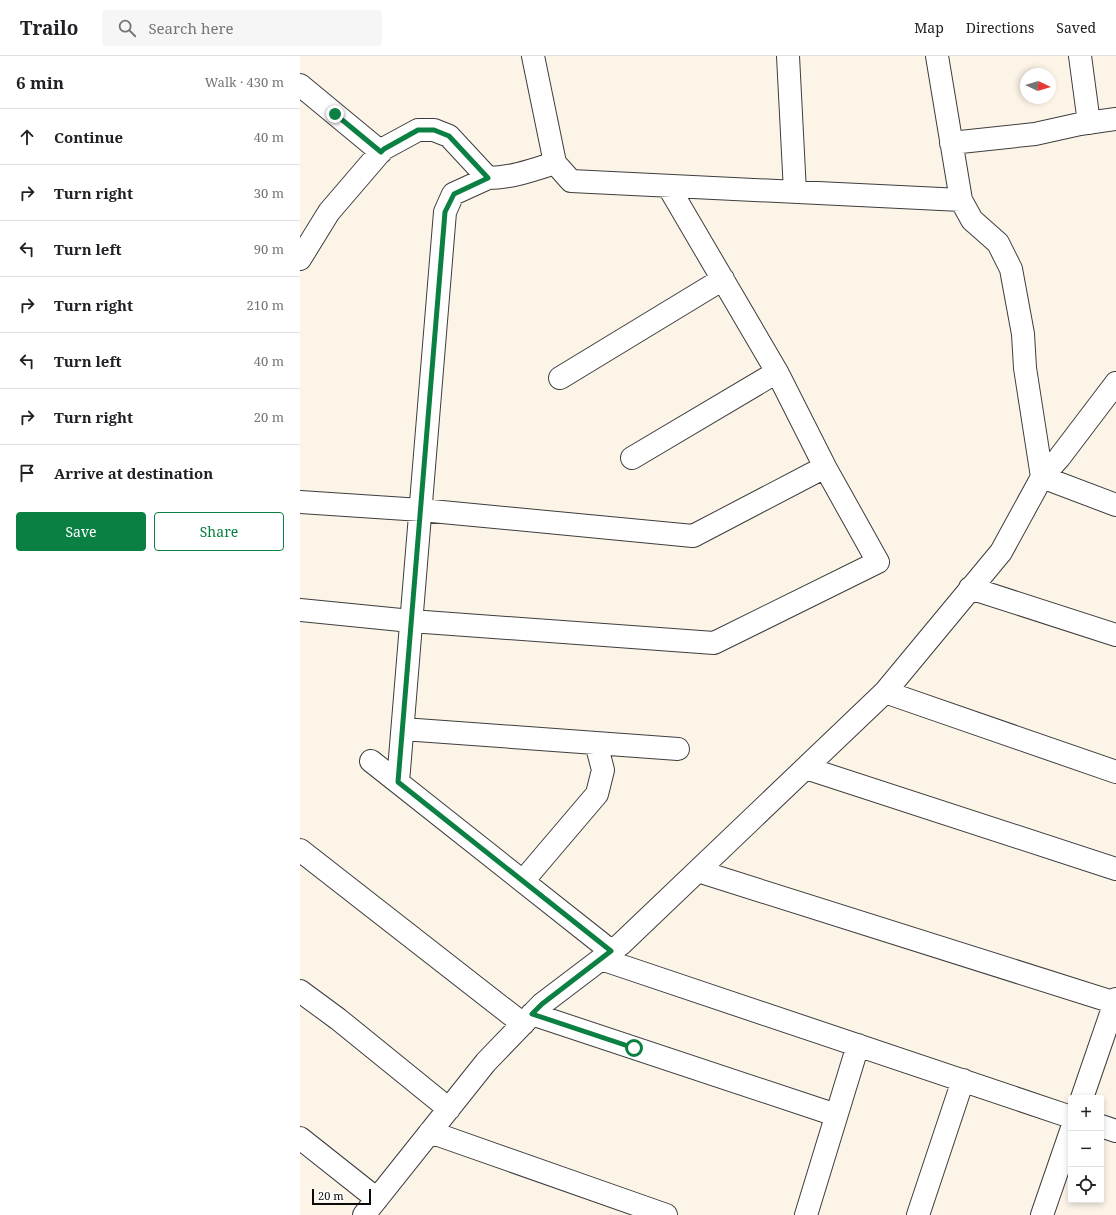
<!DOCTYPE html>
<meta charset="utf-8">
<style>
body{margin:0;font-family:"Noto Serif",serif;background:#f6f6f6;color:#202124}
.controls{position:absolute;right:12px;bottom:12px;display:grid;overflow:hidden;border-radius:4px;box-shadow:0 2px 6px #0003}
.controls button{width:36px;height:36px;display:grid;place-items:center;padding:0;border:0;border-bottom:1px solid #e0e0e0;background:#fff;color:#202124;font:20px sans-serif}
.compass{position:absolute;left:720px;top:12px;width:36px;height:36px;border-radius:50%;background:#fff;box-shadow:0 2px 6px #0003;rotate:94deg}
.scale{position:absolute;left:12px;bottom:10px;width:59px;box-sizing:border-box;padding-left:4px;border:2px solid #0a0a0a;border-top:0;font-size:11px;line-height:14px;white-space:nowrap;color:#0a0a0a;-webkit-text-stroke:3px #fff;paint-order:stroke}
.stop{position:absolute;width:12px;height:12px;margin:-9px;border:3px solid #0b8043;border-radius:50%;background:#fff}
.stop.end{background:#0b8043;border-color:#fff;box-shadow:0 1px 4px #0008}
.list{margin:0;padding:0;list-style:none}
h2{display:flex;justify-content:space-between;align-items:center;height:52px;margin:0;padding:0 16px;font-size:17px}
h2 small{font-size:13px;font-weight:400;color:#757577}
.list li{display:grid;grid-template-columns:26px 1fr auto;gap:12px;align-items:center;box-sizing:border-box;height:56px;padding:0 16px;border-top:1px solid #e0e0e0}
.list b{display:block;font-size:15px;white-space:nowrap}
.list em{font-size:13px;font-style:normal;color:#757577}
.actions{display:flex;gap:8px;padding:12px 16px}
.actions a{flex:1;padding:9px 0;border:1px solid #0b8043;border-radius:4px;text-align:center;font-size:14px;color:#0b8043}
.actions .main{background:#0b8043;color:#fff}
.icon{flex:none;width:22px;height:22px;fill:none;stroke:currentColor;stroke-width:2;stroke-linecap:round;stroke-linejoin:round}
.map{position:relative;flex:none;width:816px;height:1159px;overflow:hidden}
header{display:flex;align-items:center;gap:24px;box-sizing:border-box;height:56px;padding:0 20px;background:#fff;border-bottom:1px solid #e0e0e0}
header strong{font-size:19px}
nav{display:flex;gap:22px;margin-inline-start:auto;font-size:14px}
.search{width:280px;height:36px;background:#f6f6f6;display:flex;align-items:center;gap:10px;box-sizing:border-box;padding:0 14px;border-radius:4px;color:#757577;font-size:15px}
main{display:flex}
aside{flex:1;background:#fff}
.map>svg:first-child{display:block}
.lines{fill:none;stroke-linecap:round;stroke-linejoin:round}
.minor-casing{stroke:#3d3d3d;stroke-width:24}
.minor{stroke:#fff;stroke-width:22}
.route{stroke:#0b8043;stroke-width:5}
</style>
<header>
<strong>Trailo</strong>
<div class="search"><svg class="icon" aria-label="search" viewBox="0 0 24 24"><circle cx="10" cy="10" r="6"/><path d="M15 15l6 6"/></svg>Search here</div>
<nav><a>Map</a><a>Directions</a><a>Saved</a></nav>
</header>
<main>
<aside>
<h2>6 min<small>Walk · 430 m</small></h2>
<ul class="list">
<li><svg class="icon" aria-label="ahead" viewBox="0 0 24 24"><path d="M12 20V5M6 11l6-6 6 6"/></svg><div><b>Continue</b></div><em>40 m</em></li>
<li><svg class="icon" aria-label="right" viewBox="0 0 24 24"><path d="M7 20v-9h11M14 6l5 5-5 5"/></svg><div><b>Turn right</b></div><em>30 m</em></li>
<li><svg class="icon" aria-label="left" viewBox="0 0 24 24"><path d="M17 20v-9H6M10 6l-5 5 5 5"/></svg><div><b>Turn left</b></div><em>90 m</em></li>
<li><svg class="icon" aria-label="right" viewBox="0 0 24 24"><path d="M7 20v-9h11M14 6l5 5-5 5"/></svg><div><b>Turn right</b></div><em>210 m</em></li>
<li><svg class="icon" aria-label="left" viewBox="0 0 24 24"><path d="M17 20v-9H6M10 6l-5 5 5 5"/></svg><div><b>Turn left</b></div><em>40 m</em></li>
<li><svg class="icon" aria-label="right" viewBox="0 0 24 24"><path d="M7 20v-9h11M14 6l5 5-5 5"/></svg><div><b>Turn right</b></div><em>20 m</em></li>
<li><svg class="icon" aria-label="arrive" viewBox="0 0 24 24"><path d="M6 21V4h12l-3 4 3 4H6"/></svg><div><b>Arrive at destination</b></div></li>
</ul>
<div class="actions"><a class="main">Save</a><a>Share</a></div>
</aside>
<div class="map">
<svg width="816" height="1159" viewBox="0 0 816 1159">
<rect width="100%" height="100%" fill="#fdf4e8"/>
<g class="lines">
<defs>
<path id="minor" d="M233,0L255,107L271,125L661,144
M488,0L495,136
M637,0L661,144L672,164L698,187L711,213L723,278L725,312L742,421
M780,0L789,67
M0,29L81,96
M651,87L735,78L780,68L816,63
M0,203L29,156L83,93L118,74H134L149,80L188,122C211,122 233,114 255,107
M260,322L423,223
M332,402L477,316
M742,421L816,449
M0,446L121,454L393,480L525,411
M670,532L816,579
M0,554L111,565L414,587L578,506L525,411L477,316L368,130
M585,636L816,716
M103,673L378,693
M71,705L311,895
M506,712L816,813
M98,726L145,156L153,138L188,122
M0,794L223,968
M398,815L816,947
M223,825L297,738L303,714L296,687
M301,903L771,1061
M0,935L38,963L149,1053
M232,958L536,1059
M782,1042L816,943
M801,1070L816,1075
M130,1076L366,1159
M0,1082L77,1143
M64,1159L186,1006L242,948L321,888L585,636L701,496L742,421L759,402L816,327
M506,1159L558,989
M618,1159L663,1024
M742,1159L771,1075"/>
</defs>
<use href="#minor" class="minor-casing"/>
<use href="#minor" class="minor"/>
</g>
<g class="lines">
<path class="route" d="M35,58L81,96L84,93L118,74H134L149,80L188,122L154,138L145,156L98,726L311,895L242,948L232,958L334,992"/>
</g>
</svg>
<div class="controls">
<button>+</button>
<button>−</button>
<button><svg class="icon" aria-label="locate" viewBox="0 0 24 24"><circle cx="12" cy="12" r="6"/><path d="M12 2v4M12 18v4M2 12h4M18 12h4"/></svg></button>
</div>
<svg class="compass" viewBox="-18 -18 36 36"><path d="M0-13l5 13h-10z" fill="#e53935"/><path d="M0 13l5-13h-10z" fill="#757577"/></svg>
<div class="scale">20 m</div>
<div class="stop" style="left:334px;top:992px"></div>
<div class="stop end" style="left:35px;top:58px"></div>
</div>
</main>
